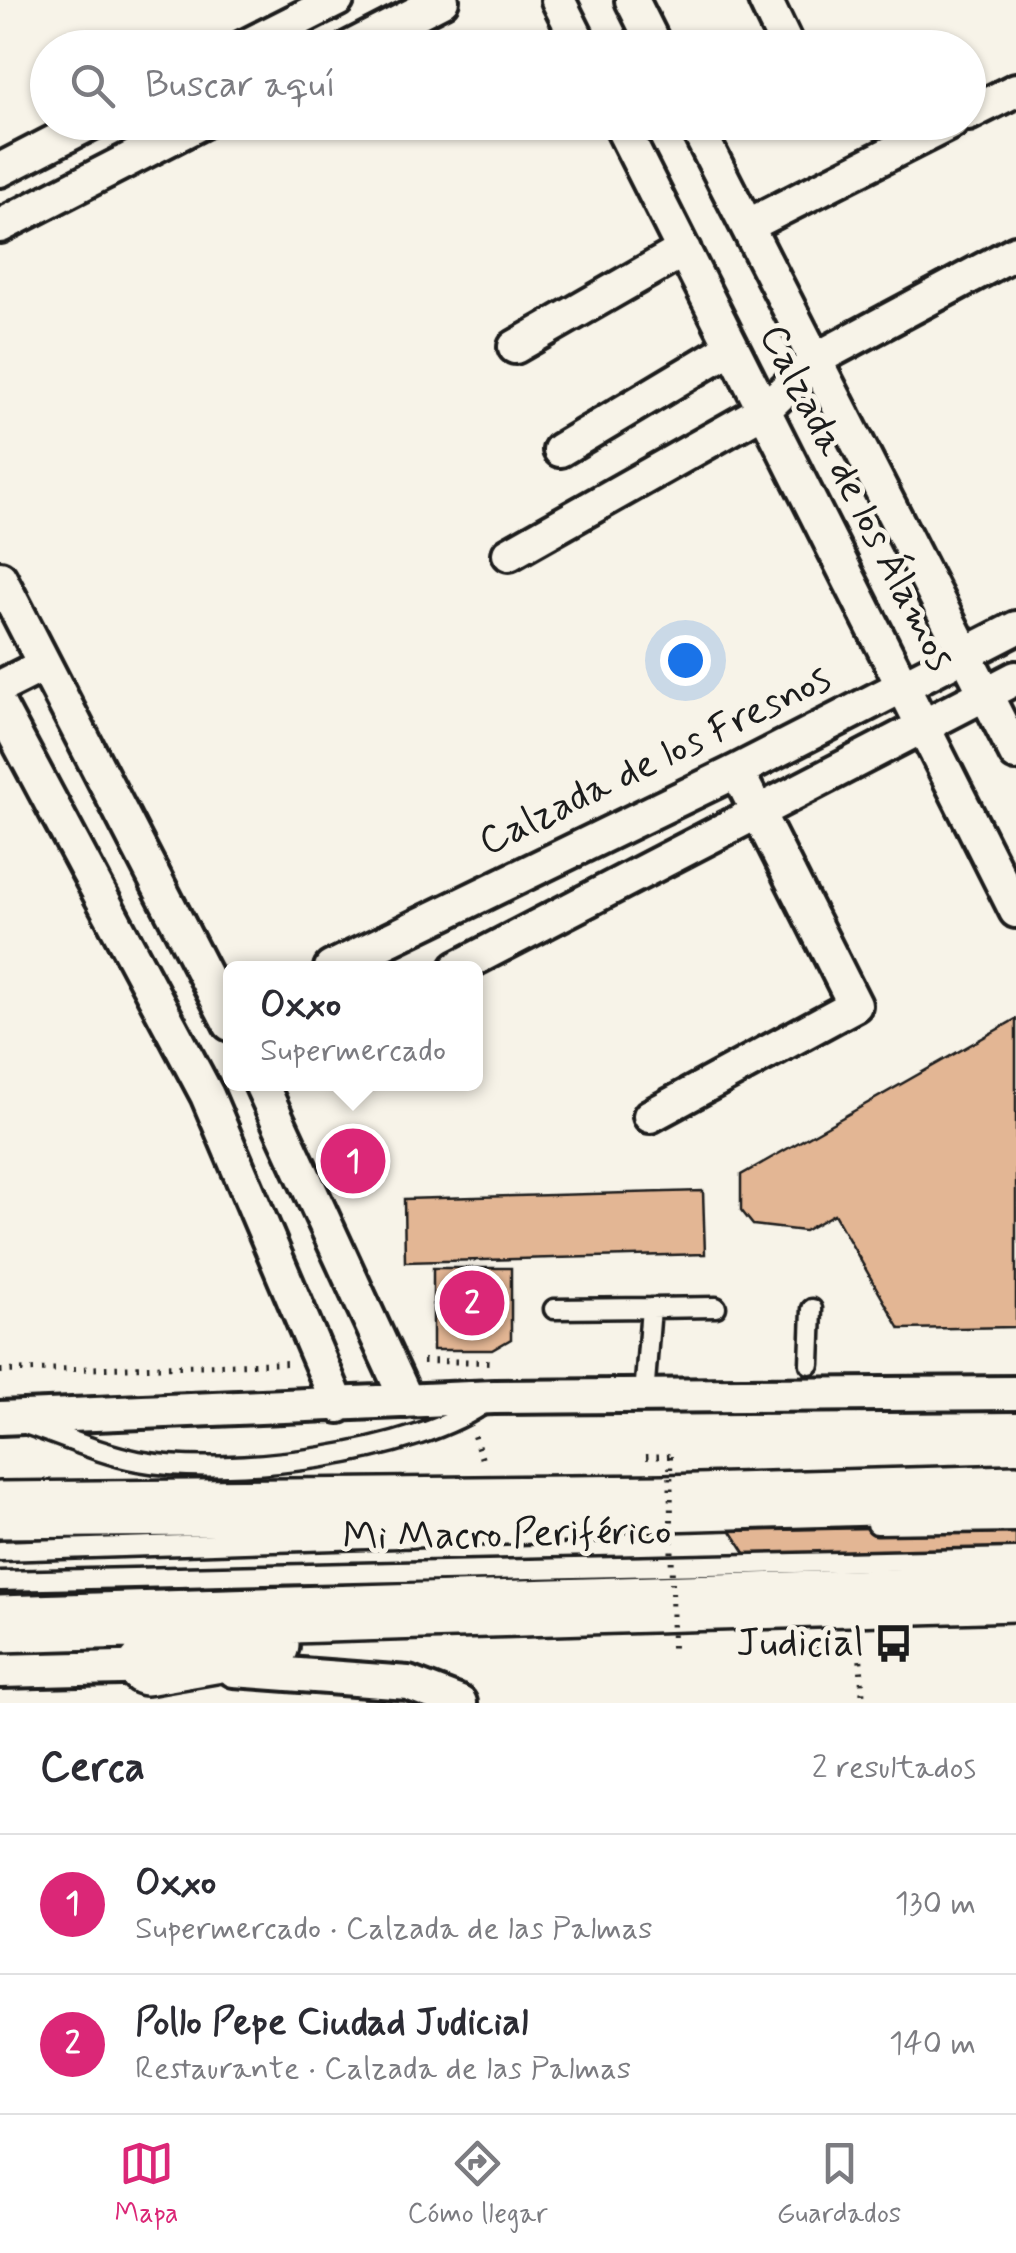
<!DOCTYPE html>
<html lang="es">
<meta charset="utf-8">
<style>
body{margin:0;font-family:Mynerve,sans-serif;background:#f2f2f3;color:#2b2b33}
.you{position:absolute;left:685px;top:660px;width:35px;height:35px;margin:-25px;border:8px solid #fff;border-radius:50%;background:#1a73e8;box-shadow:0 0 0 15px #1a73e833}
.badge{display:grid;place-items:center;width:65px;height:65px;border-radius:50%;background:#db2777;color:#fff;font-size:32px;font-weight:700}
.pin{position:absolute;translate:-50% -50%;border:5px solid #fff;box-shadow:0 2px 10px #0006}
.popup{position:absolute;left:223px;top:961px;width:260px;height:130px;box-sizing:border-box;display:grid;place-content:center;border-radius:15px;background:#fff;filter:drop-shadow(0 2px 8px #0005);font-size:32px;white-space:nowrap;color:#7c7c81}
.popup b{font-size:38px;color:#2b2b33}
.popup::after{content:'';position:absolute;left:50%;top:100%;margin-left:-20px;border:20px solid transparent;border-top-color:#fff}
.list{margin:0;padding:0;list-style:none}
h2{display:flex;justify-content:space-between;align-items:center;height:130px;margin:0;padding:0 40px;font-size:42px}
h2 small{font-size:32px;font-weight:400;color:#7c7c81}
.list li{display:grid;grid-template-columns:65px 1fr auto;gap:30px;align-items:center;box-sizing:border-box;height:140px;padding:0 40px;border-top:2px solid #e1e1e2}
.list b{display:block;font-size:38px;white-space:nowrap}
.list p{margin:0;font-size:32px;white-space:nowrap;color:#7c7c81}
.list em{font-size:32px;font-style:normal;color:#7c7c81}
.icon{flex:none;width:55px;height:55px;fill:none;stroke:currentColor;stroke-width:2;stroke-linecap:round;stroke-linejoin:round}
.map{position:relative;flex:none;width:1016px;height:1703px;overflow:hidden}
.search{position:absolute;background:#fff;box-shadow:0 2px 8px #0004;left:30px;right:30px;top:30px;height:110px;display:flex;align-items:center;gap:25px;box-sizing:border-box;padding:0 35px;border-radius:55px;color:#7c7c81;font-size:38px}
.sheet{height:410px;background:#fff}
nav{display:flex;justify-content:space-around;align-items:center;box-sizing:border-box;height:140px;border-top:2px solid #e1e1e2;background:#fff;font-size:28px;color:#7c7c81}
nav a{display:grid;justify-items:center;gap:5px}
nav .on{color:#db2777}
.map>svg:first-child{display:block}
.building{fill:#e3b694;stroke:#1c1c1c;stroke-width:2.5}
.lines{fill:none;stroke-linecap:round;stroke-linejoin:round}
.service-casing{stroke:#1c1c1c;stroke-width:25}
.minor-casing{stroke:#1c1c1c;stroke-width:40}
.trunk-casing{stroke:#1c1c1c;stroke-width:62}
.path{stroke:#1c1c1c;stroke-width:6;stroke-dasharray:2.5 8;stroke-linecap:butt}
.service{stroke:#f7f3e8;stroke-width:18}
.minor{stroke:#f7f3e8;stroke-width:32}
.trunk{stroke:#f7f3e8;stroke-width:55}
.path-bridge{stroke:#1c1c1c;stroke-width:6;stroke-dasharray:2.5 8;stroke-linecap:butt}
.labels{text-anchor:middle;dominant-baseline:central;stroke-width:10;stroke-linejoin:round;paint-order:stroke}
.street-label{font-size:40px;fill:#1c1c1c;stroke:#f7f3e8}
.poi-label{font-size:40px;fill:#1c1c1c;stroke:#f7f3e8;text-anchor:end}
</style>
<div class="map">
<svg width="1016" height="1703" viewBox="0 0 1016 1703">
<rect width="100%" height="100%" fill="#f7f3e8"/>
<filter id="ink" filterUnits="userSpaceOnUse"><feTurbulence type="fractalNoise" baseFrequency=".01" numOctaves="2"/><feDisplacementMap in="SourceGraphic" scale="20" xChannelSelector="R" yChannelSelector="G"/><feConvolveMatrix kernelMatrix="1 2 1 2 8 2 1 2 1" color-interpolation-filters="sRGB"/></filter>
<g filter="url(#ink)">
<path class="building" d="M1016,1019V1327L900,1329L834,1214L804,1231L753,1225L741,1210V1175Z
M703,1191L705,1254L405,1262L404,1199Z
M433,1268H511V1339L492,1350H433Z
M1016,1525V1551L749,1559L731,1531Z"/>
<g class="lines">
<defs>
<path id="service" d="M554,1309L651,1308
M810,1364L812,1309
M644,1396L651,1308L716,1307
M28,1425C64,1437 101,1454 138,1461C226,1478 418,1455 489,1400
M877,1524L1016,1522
M0,1551L611,1531
M0,1581L1016,1558"/>
<path id="minor" d="M558,0L582,48
M632,0L656,48
M765,0L788,48
M242,48L337,0
M349,48L442,0
M968,114L1016,90
M619,122L1016,911
M694,122L1016,754
M0,170L93,122
M0,226L202,122
M747,226L952,122
M515,347L684,250
M560,450L732,347
M509,554L764,410L818,358L1016,252
M0,578L230,1024
M0,687L44,665
M0,707L207,1095L339,1406
M331,968L737,771L1016,628
M457,968L1016,678
M261,1084L407,1401
M650,1116L855,1005L737,771
M0,1418L494,1397L1016,1393
M234,1670L408,1683L460,1703
M0,1671L160,1667"/>
<path id="trunk" d="M0,1510L664,1503L1016,1493
M0,1624L1016,1593
M146,1667L271,1645"/>
</defs>
<use href="#service" class="service-casing"/>
<use href="#minor" class="minor-casing"/>
<use href="#trunk" class="trunk-casing"/>
<path class="path" d="M423,1361L495,1362
M0,1371L290,1363
M474,1436L483,1462
M646,1457L670,1456
M859,1639L863,1703
M815,1646L845,1645V1637"/>
<use href="#service" class="service"/>
<use href="#minor" class="minor"/>
<use href="#trunk" class="trunk"/>
<path class="path-bridge" d="M670,1456L673,1649"/>
</g>
</g>
<defs>
<symbol id="bus-bare" viewBox="-9 -9 18 18"><path d="M-5-6H5V4H4V6H2V4H-2V6H-4V4H-5ZM-3.5-4V0h7V-4ZM-3.5 1.2v1.5H-2V1.2ZM2 1.2v1.5H3.5V1.2Z" fill="#1c1c1c" stroke="#f7f3e8" stroke-width="2.5" paint-order="stroke"/></symbol>
</defs>
<g fill-rule="evenodd">
<use href="#bus-bare" x="866" y="1616" width="55" height="55"/>
</g>
<g class="labels">
<g class="street-label">
<text transform="translate(856 498) rotate(63)">Calzada de los Álamos</text>
<text transform="translate(655 761) rotate(-26)">Calzada de los Fresnos</text>
<text transform="translate(507 1535) rotate(-1)">Mi Macro Periférico</text>
</g>
<g class="poi-label">
<text x="864" y="1644">Judicial</text>
</g>
</g>
</svg>
<div class="you"></div>
<div class="pin badge" style="left:353px;top:1161px">1</div>
<div class="popup"><b>Oxxo</b>Supermercado</div>
<div class="pin badge" style="left:472px;top:1303px">2</div>
<div class="search"><svg class="icon" aria-label="search" viewBox="0 0 24 24"><circle cx="10" cy="10" r="6"/><path d="M15 15l6 6"/></svg>Buscar aquí</div>
</div>
<section class="sheet">
<h2>Cerca<small>2 resultados</small></h2>
<ul class="list">
<li><span class="badge">1</span><div><b>Oxxo</b><p>Supermercado · Calzada de las Palmas</p></div><em>130 m</em></li>
<li><span class="badge">2</span><div><b>Pollo Pepe Ciudad Judicial</b><p>Restaurante · Calzada de las Palmas</p></div><em>140 m</em></li>
</ul>
</section>
<nav>
<a class="on"><svg class="icon" aria-label="map" viewBox="0 0 24 24"><path d="M3 6l6-2 6 2 6-2v14l-6 2-6-2-6 2zM9 4v14M15 6v14"/></svg>Mapa</a>
<a><svg class="icon" aria-label="directions" viewBox="0 0 24 24"><path d="M12 3l9 9-9 9-9-9zM9 14v-3h6M13 9l2 2-2 2"/></svg>Cómo llegar</a>
<a><svg class="icon" aria-label="saved" viewBox="0 0 24 24"><path d="M7 4h10v16l-5-4-5 4z"/></svg>Guardados</a>
</nav>
